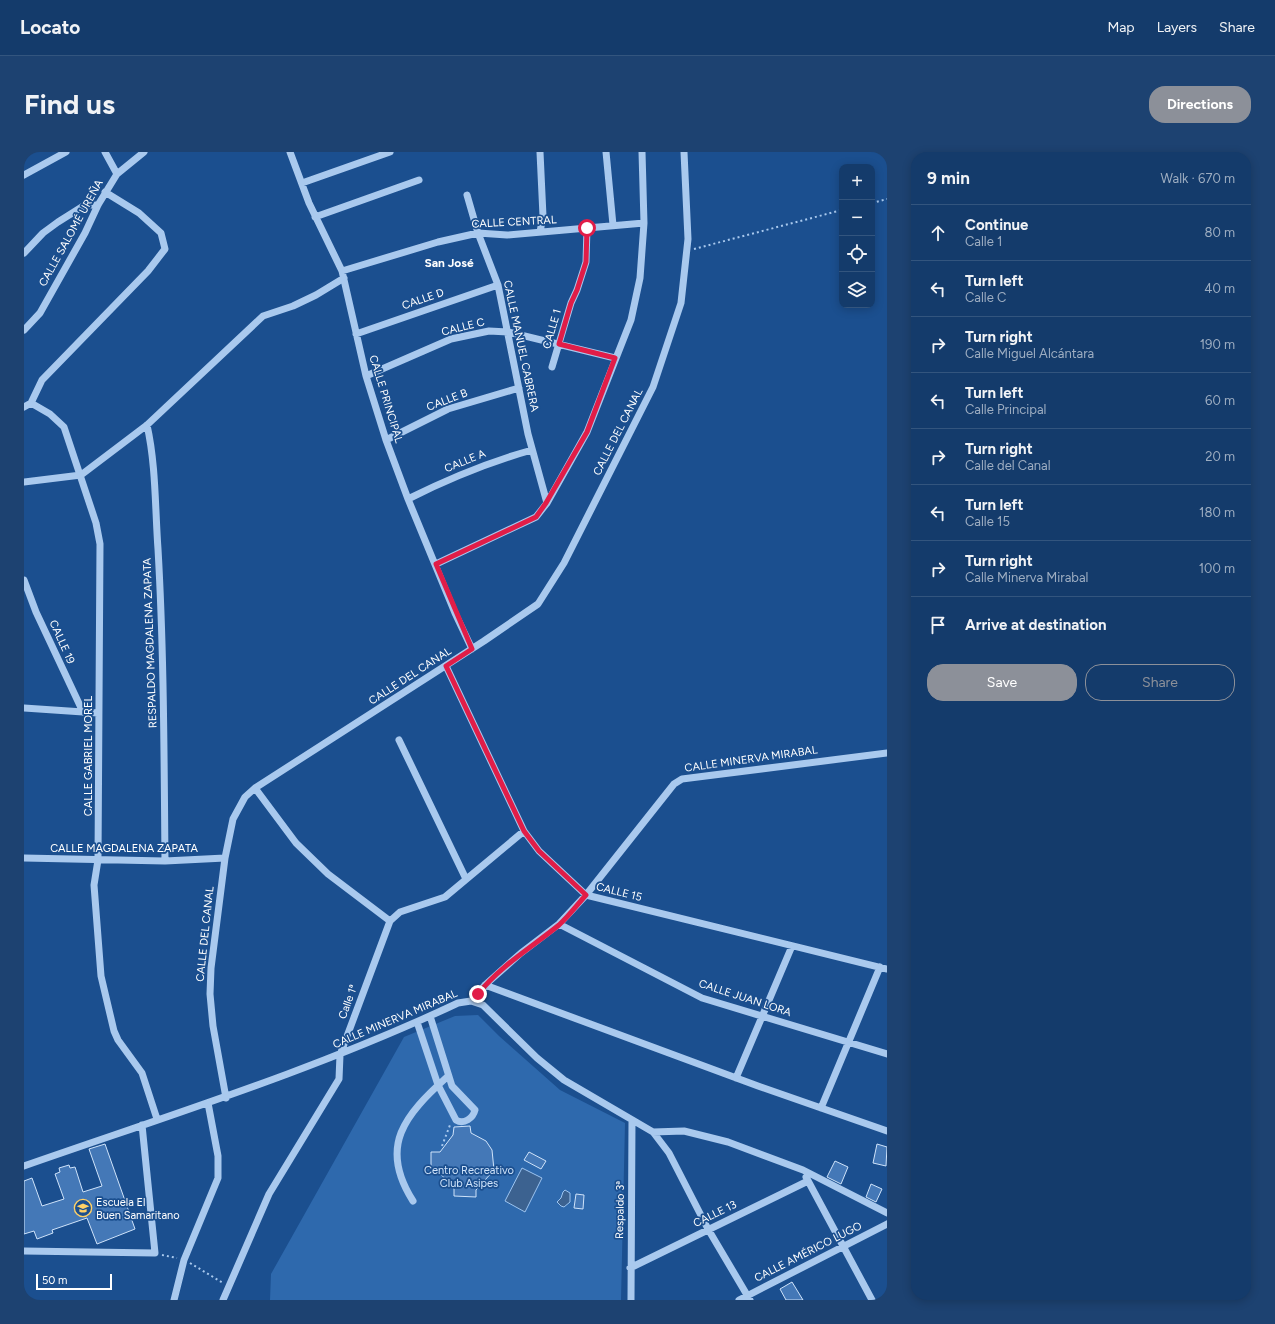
<!DOCTYPE html>
<meta charset="utf-8">
<style>
body{margin:0;font-family:Figtree,sans-serif;background:#1d4271;color:#f1f3f6}
.controls{position:absolute;right:12px;top:12px;display:grid;overflow:hidden;border-radius:8px;box-shadow:0 2px 10px #0003}
.controls button{width:36px;height:36px;display:grid;place-items:center;padding:0;border:0;border-bottom:1px solid #33557e;background:#143b6b;color:#f1f3f6;font:20px sans-serif}
.scale{position:absolute;left:12px;bottom:10px;width:76px;box-sizing:border-box;padding-left:4px;border:2px solid #fff;border-top:0;font-size:11px;line-height:14px;white-space:nowrap;color:#fff;-webkit-text-stroke:3px #1b4f8f;paint-order:stroke}
.stop{position:absolute;width:12px;height:12px;margin:-9px;border:3px solid #e11d48;border-radius:50%;background:#fff}
.stop.end{background:#e11d48;border-color:#fff;box-shadow:0 1px 4px #0008}
.list{margin:0;padding:0;list-style:none}
h2{display:flex;justify-content:space-between;align-items:center;height:52px;margin:0;padding:0 16px;font-size:17px}
h2 small{font-size:13px;font-weight:400;color:#9dadc1}
.list li{display:grid;grid-template-columns:26px 1fr auto;gap:12px;align-items:center;box-sizing:border-box;height:56px;padding:0 16px;border-top:1px solid #33557e}
.list b{display:block;font-size:15px;white-space:nowrap}
.list p{margin:0;font-size:13px;white-space:nowrap;color:#9dadc1}
.list em{font-size:13px;font-style:normal;color:#9dadc1}
.actions{display:flex;gap:8px;padding:12px 16px}
.actions a{flex:1;padding:9px 0;border:1px solid #8c9099;border-radius:16px;text-align:center;font-size:14px;color:#8c9099}
.actions .main{background:#8c9099;color:#fff}
.icon{flex:none;width:22px;height:22px;fill:none;stroke:currentColor;stroke-width:2;stroke-linecap:round;stroke-linejoin:round}
.map{position:relative;flex:none;width:863px;height:1148px;overflow:hidden;border-radius:16px}
header{display:flex;align-items:center;gap:24px;box-sizing:border-box;height:56px;padding:0 20px;background:#143b6b;border-bottom:1px solid #33557e}
header strong{font-size:19px}
nav{display:flex;gap:22px;margin-inline-start:auto;font-size:14px}
.intro{display:flex;align-items:center;justify-content:space-between;box-sizing:border-box;height:96px;padding:0 24px}
h1{margin:0;font-size:28px}
.button{padding:10px 18px;border-radius:16px;background:#8c9099;color:#fff;font-size:14px;font-weight:700}
main{display:flex;gap:24px;padding:0 24px}
aside{flex:1;background:#143b6b;border-radius:16px;box-shadow:0 2px 10px #0003}
.map>svg:first-child{display:block}
.green{fill:#2e69ad}
.water{fill:#3c6290;stroke:#9cc4f0}
.building{fill:#4478b7;stroke:#cfe3fa}
.lines{fill:none;stroke-linecap:round;stroke-linejoin:round}
.path{stroke:#a9c9ee;stroke-width:2;stroke-dasharray:2 3;stroke-linecap:butt}
.minor{stroke:#a9c9ee;stroke-width:7}
.route{stroke:#e11d48;stroke-width:5}
.labels{text-anchor:middle;dominant-baseline:central;stroke-width:3.5;stroke-linejoin:round;paint-order:stroke}
.street-label{font-size:11px;fill:#fff;stroke:#1b4f8f}
.park-label{font-size:11px;fill:#cfe3fa;stroke:#1b4f8f}
.poi-label{font-size:11px;fill:#fff;stroke:#1b4f8f;text-anchor:start}
.neighbourhood-label{font-size:12px;font-weight:bold;fill:#fff;stroke:#1b4f8f}
</style>
<header>
<strong>Locato</strong>
<nav><a>Map</a><a>Layers</a><a>Share</a></nav>
</header>
<div class="intro"><h1>Find us</h1><a class="button">Directions</a></div>
<main>
<div class="map">
<svg width="863" height="1148" viewBox="0 0 863 1148">
<rect width="100%" height="100%" fill="#1b4f8f"/>
<path class="green" d="M454,863L475,884L536,938L601,971L597,1148H246L247,1122L380,885L431,864Z"/>
<path class="water" d="M498,1016L518,1026L501,1060L481,1049Z
M541,1038L546,1041V1050L540,1055L537,1054L533,1050L537,1046L539,1040Z"/>
<path class="building" d="M446,974L447,981L462,989L468,998L470,1018L452,1038V1045L430,1044V1037L414,1019H407V1000H416L429,983L430,975Z
M81,992L111,1077L73,1092L63,1066L28,1078L29,1081L13,1087L10,1079L0,1082V1029L8,1026L18,1054L40,1047L31,1022L36,1020L35,1016L45,1013L46,1016L51,1015L59,1040L78,1034L65,997Z
M853,992L863,995L862,1014L849,1011Z
M505,1000L522,1009L517,1017L500,1008Z
M811,1009L824,1015L817,1032L803,1025Z
M847,1032L858,1037L852,1050L842,1045Z
M552,1042L560,1043L559,1057L550,1056Z
M768,1130L779,1148H762L756,1137Z"/>
<g class="lines">
<path class="path" d="M848,51L863,47
M670,97L818,58
M418,994L426,973
M138,1103L153,1106
M166,1111L199,1131"/>
<path class="minor" d="M81,0L93,22
M266,0L285,51L318,119L342,224L362,288L384,347L431,461L448,497
M516,0L519,64L516,80
M582,0L589,73
M0,23L42,0
M278,31L366,0
M443,43L454,81L474,133L504,282L523,351
M291,65L395,28
M0,101L19,81L34,70L61,53H74
M318,119L414,90L454,81L483,83L620,71
M0,178L16,161L61,81L74,53L93,22L120,0
M332,182L474,133
M528,215L547,151L553,138L562,110L563,76
M342,224L427,187L465,179L484,180L591,206
M7,251L26,262L40,275L72,371L76,392L74,708L70,733L77,824L90,879L94,888L118,921L133,967
M0,255L7,251L18,228L124,119L141,97L137,81L115,61L81,40
M123,273C132,313 131,356 134,397C140,501 140,605 141,709
M362,288L424,257L495,236
M0,330L57,323L123,273L239,164L269,154L292,143L320,126
M384,347C424,327 465,310 508,298
M412,412L512,365L523,351L563,280L607,168L616,126L620,71L618,0
M0,428L12,460L59,560
M422,514L500,679L515,699L562,743L863,817
M0,556L74,561
M375,588L442,727
M231,636L272,691L304,722L366,769
M0,706L141,709L201,706
M535,772L678,846L863,902
M461,833L734,934L863,979
M447,849L459,853L513,906L540,928L629,980L645,1001L684,1077L726,1148
M393,870L414,933L432,968C440,973 449,966 451,958L428,934L406,864
M712,926L768,794
M202,946L189,874L186,842L187,816L201,706L209,667L221,645L231,636L460,489L514,452L540,411L629,235L657,151L664,87L660,0
M797,956L856,815
M629,980L660,979L704,990L779,1018L863,1061
M0,1014C146,963 294,917 434,851L447,849L461,833L497,801L535,772L562,743L650,632L658,627L863,601
M782,1025L848,1148
M389,1049C354,994 381,963 423,925
M0,1099L131,1101L118,973
M606,1116L784,1029
M150,1148L160,1108L194,1026V1004L184,951
M199,1148L245,1042L315,927L316,903L366,769L376,760L421,745L500,679
M607,1148L608,969
M715,1148L863,1072"/>
</g>
<g class="lines">
<path class="route" d="M454,842C476,814 508,795 535,773C545,764 553,753 562,743L515,699L500,679L422,514L448,497L412,412L512,365L522,351L563,280L591,206L535,192L547,151L553,138L562,110L563,76"/>
</g>
<defs>
<symbol id="school-ring" viewBox="-11 -11 22 22"><circle r="9.5" fill="#1b4f8f" stroke="#ffd166" stroke-width="1.5"/><path d="M0-5L7-2L0 1L-7-2ZM-4 1L0 2.5L4 1V4Q0 6-4 4Z" fill="#ffd166"/></symbol>
</defs>
<g fill-rule="evenodd">
<use href="#school-ring" x="49" y="1046" width="20" height="20"/>
</g>
<g class="labels">
<g class="street-label">
<text transform="translate(490 70) rotate(-3)">CALLE CENTRAL</text>
<text transform="translate(47 81) rotate(-61)">CALLE SALOMÉ UREÑA</text>
<text transform="translate(399 147) rotate(-19)">CALLE D</text>
<text transform="translate(439 175) rotate(-14)">CALLE C</text>
<text transform="translate(528 177) rotate(-74)">CALLE 1</text>
<text transform="translate(497 194) rotate(78)">CALLE MANUEL CABRERA</text>
<text transform="translate(362 247) rotate(73)">CALLE PRINCIPAL</text>
<text transform="translate(423 248) rotate(-21)">CALLE B</text>
<text transform="translate(594 280) rotate(-63)">CALLE DEL CANAL</text>
<text transform="translate(441 309) rotate(-22)">CALLE A</text>
<text transform="translate(38 490) rotate(66)">CALLE 19</text>
<text transform="translate(126 491) rotate(-92)">RESPALDO MAGDALENA ZAPATA</text>
<text transform="translate(386 524) rotate(-33)">CALLE DEL CANAL</text>
<text transform="translate(64 604) rotate(-90)">CALLE GABRIEL MOREL</text>
<text transform="translate(727 607) rotate(-8)">CALLE MINERVA MIRABAL</text>
<text x="100" y="696">CALLE MAGDALENA ZAPATA</text>
<text transform="translate(595 740) rotate(14)">CALLE 15</text>
<text transform="translate(181 782) rotate(-84)">CALLE DEL CANAL</text>
<text transform="translate(721 846) rotate(18)">CALLE JUAN LORA</text>
<text transform="translate(324 850) rotate(-70)">Calle 1ª</text>
<text transform="translate(371 867) rotate(-23)">CALLE MINERVA MIRABAL</text>
<text transform="translate(596 1058) rotate(-89)">Respaldo 3ª</text>
<text transform="translate(691 1062) rotate(-26)">CALLE 13</text>
<text transform="translate(784 1100) rotate(-27)">CALLE AMÉRICO LUGO</text>
</g>
<g class="park-label">
<text x="445" y="1018">Centro Recreativo<tspan x="445" dy="13">Club Asipes</tspan></text>
</g>
<g class="poi-label">
<text x="72" y="1050">Escuela El<tspan x="72" dy="13">Buen Samaritano</tspan></text>
</g>
<g class="neighbourhood-label">
<text x="425" y="111">San José</text>
</g>
</g>
</svg>
<div class="controls">
<button>+</button>
<button>−</button>
<button><svg class="icon" aria-label="locate" viewBox="0 0 24 24"><circle cx="12" cy="12" r="6"/><path d="M12 2v4M12 18v4M2 12h4M18 12h4"/></svg></button>
<button><svg class="icon" aria-label="layers" viewBox="0 0 24 24"><path d="M12 4l9 5-9 5-9-5zM3 14l9 5 9-5"/></svg></button>
</div>
<div class="scale">50 m</div>
<div class="stop" style="left:563px;top:76px"></div>
<div class="stop end" style="left:454px;top:842px"></div>
</div>
<aside>
<h2>9 min<small>Walk · 670 m</small></h2>
<ul class="list">
<li><svg class="icon" aria-label="ahead" viewBox="0 0 24 24"><path d="M12 20V5M6 11l6-6 6 6"/></svg><div><b>Continue</b><p>Calle 1</p></div><em>80 m</em></li>
<li><svg class="icon" aria-label="left" viewBox="0 0 24 24"><path d="M17 20v-9H6M10 6l-5 5 5 5"/></svg><div><b>Turn left</b><p>Calle C</p></div><em>40 m</em></li>
<li><svg class="icon" aria-label="right" viewBox="0 0 24 24"><path d="M7 20v-9h11M14 6l5 5-5 5"/></svg><div><b>Turn right</b><p>Calle Miguel Alcántara</p></div><em>190 m</em></li>
<li><svg class="icon" aria-label="left" viewBox="0 0 24 24"><path d="M17 20v-9H6M10 6l-5 5 5 5"/></svg><div><b>Turn left</b><p>Calle Principal</p></div><em>60 m</em></li>
<li><svg class="icon" aria-label="right" viewBox="0 0 24 24"><path d="M7 20v-9h11M14 6l5 5-5 5"/></svg><div><b>Turn right</b><p>Calle del Canal</p></div><em>20 m</em></li>
<li><svg class="icon" aria-label="left" viewBox="0 0 24 24"><path d="M17 20v-9H6M10 6l-5 5 5 5"/></svg><div><b>Turn left</b><p>Calle 15</p></div><em>180 m</em></li>
<li><svg class="icon" aria-label="right" viewBox="0 0 24 24"><path d="M7 20v-9h11M14 6l5 5-5 5"/></svg><div><b>Turn right</b><p>Calle Minerva Mirabal</p></div><em>100 m</em></li>
<li><svg class="icon" aria-label="arrive" viewBox="0 0 24 24"><path d="M6 21V4h12l-3 4 3 4H6"/></svg><div><b>Arrive at destination</b></div></li>
</ul>
<div class="actions"><a class="main">Save</a><a>Share</a></div>
</aside>
</main>
